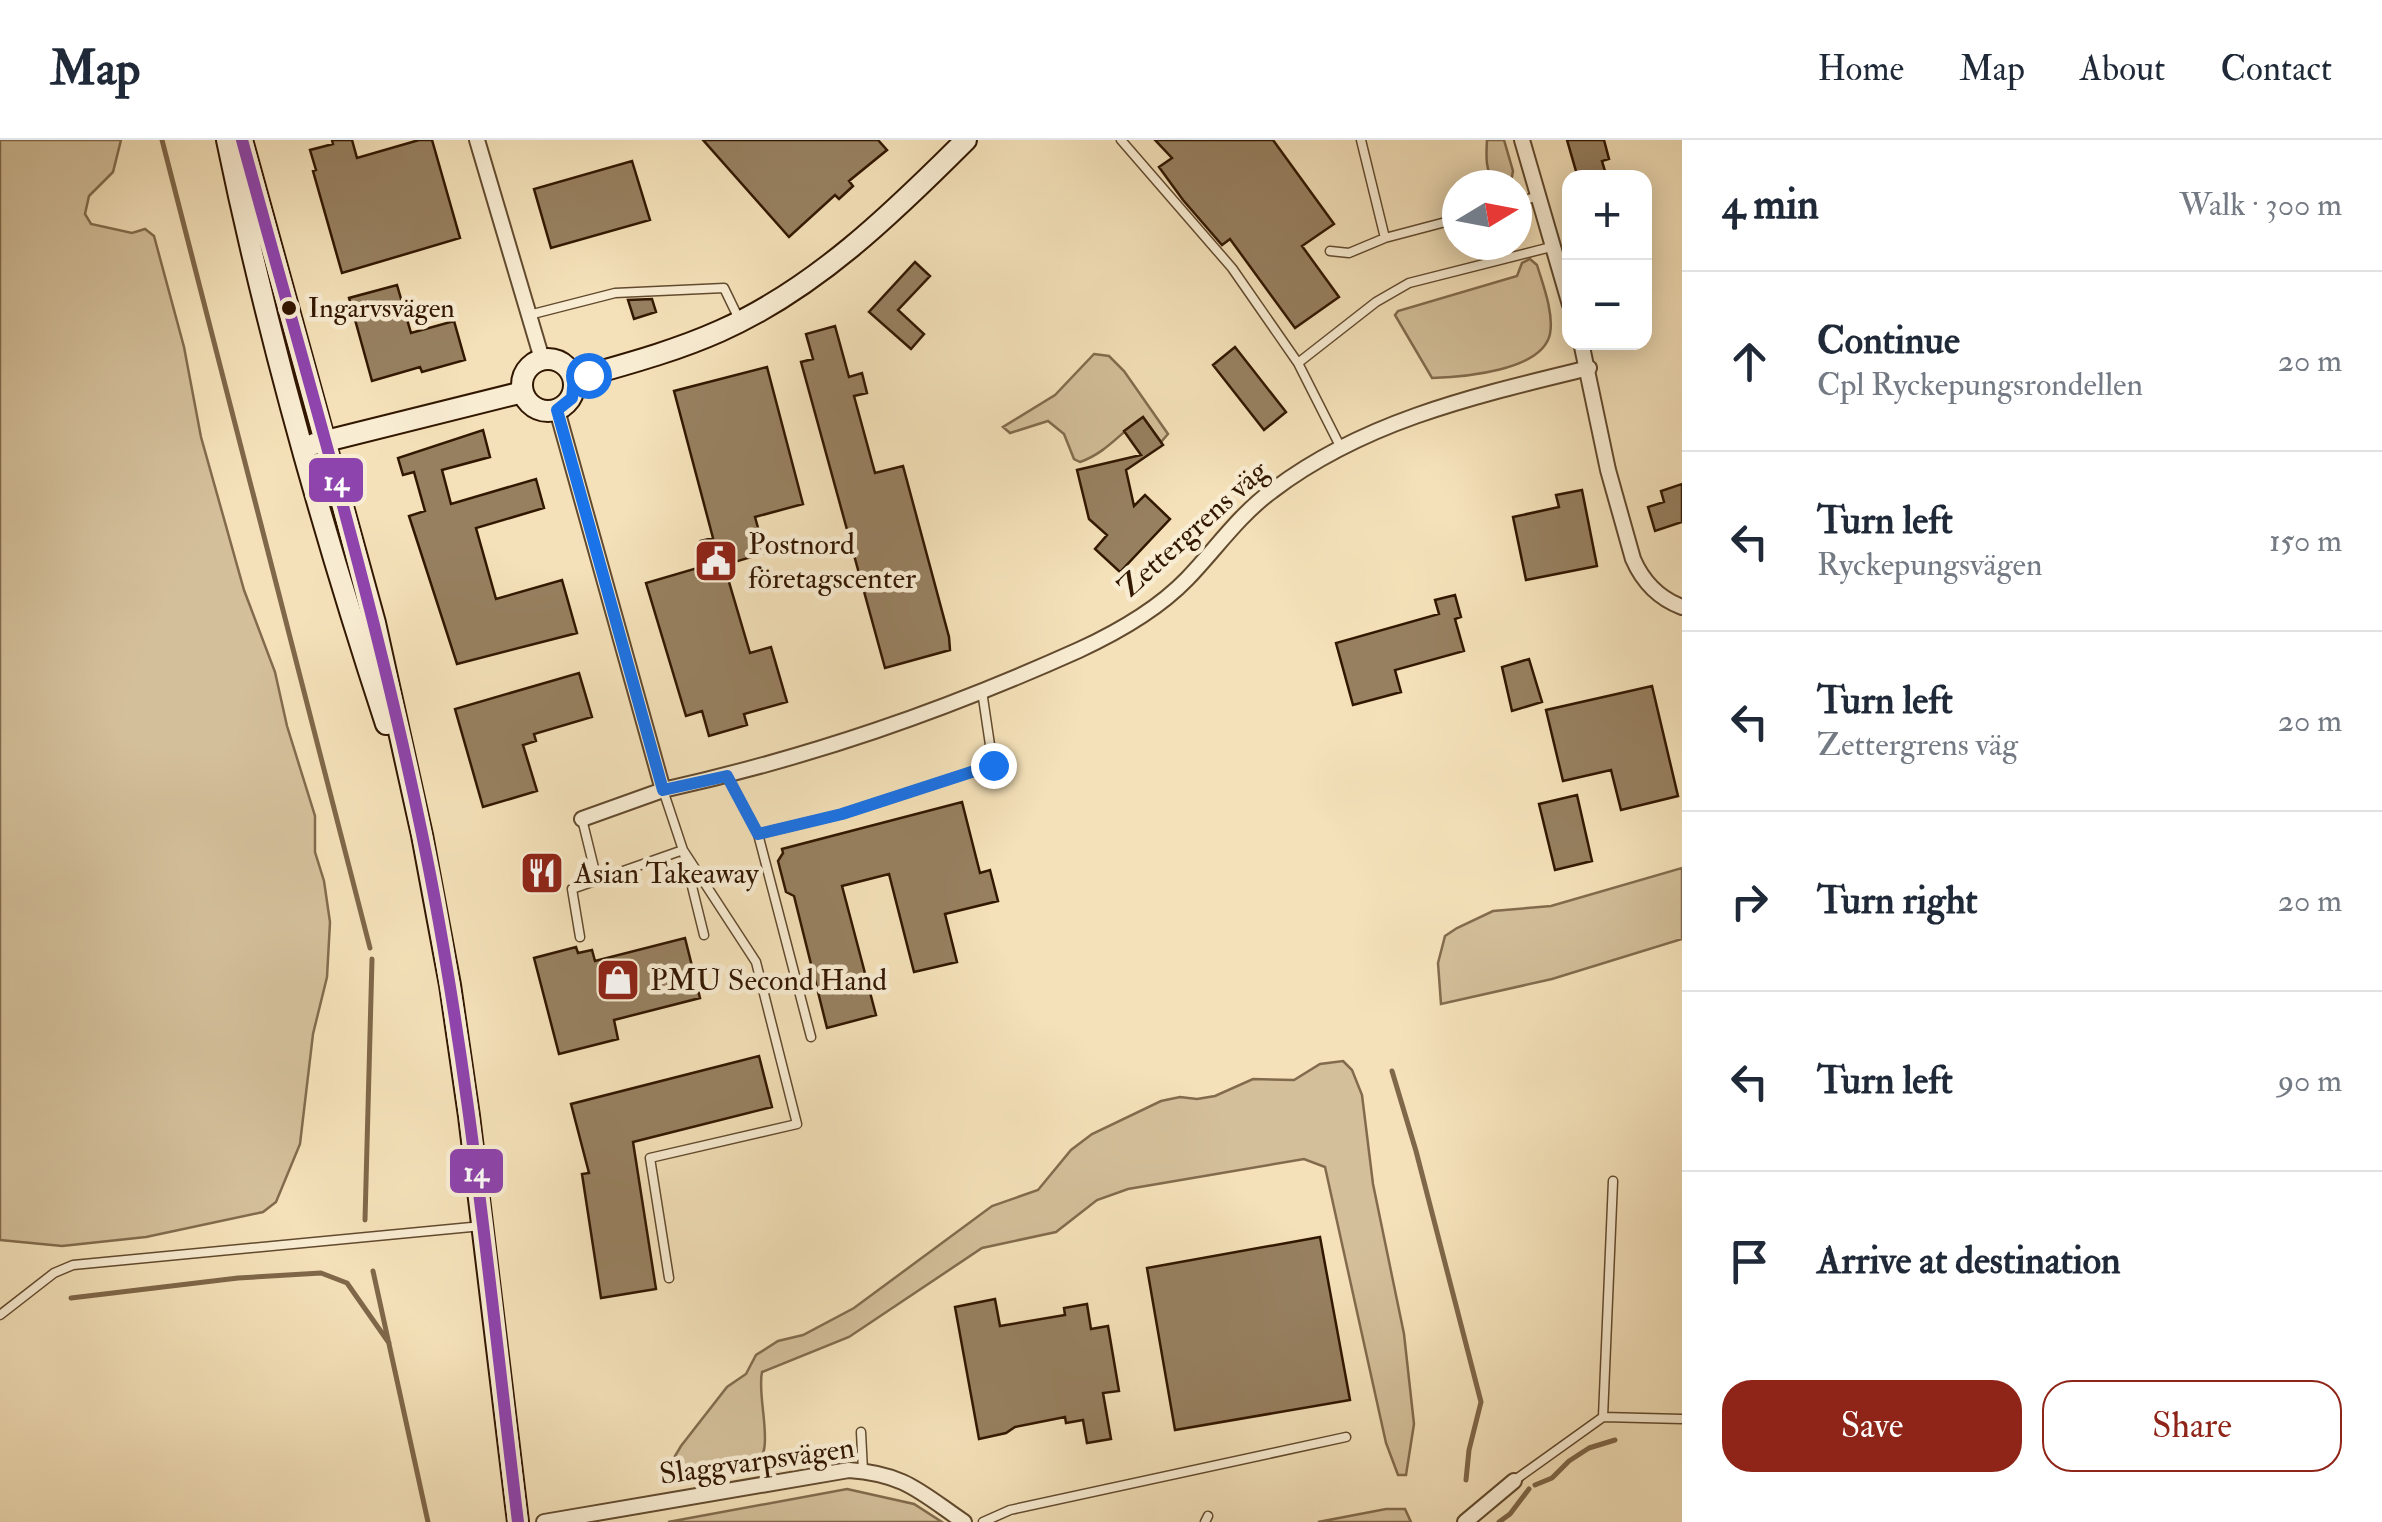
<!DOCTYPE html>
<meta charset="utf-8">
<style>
body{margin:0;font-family:"IM FELL Double Pica",serif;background:#f2f2f3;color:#1f2937}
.controls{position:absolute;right:30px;top:30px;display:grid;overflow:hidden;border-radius:20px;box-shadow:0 5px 25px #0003}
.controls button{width:90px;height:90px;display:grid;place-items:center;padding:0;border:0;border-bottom:2px solid #e0e1e3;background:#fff;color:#1f2937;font:50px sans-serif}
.compass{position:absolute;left:1442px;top:30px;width:90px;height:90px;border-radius:50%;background:#fff;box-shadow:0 5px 25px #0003;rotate:80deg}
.stop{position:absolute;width:30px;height:30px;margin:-22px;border:8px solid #1a73e8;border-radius:50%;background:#fff}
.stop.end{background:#1a73e8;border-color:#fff;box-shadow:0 2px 10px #0008}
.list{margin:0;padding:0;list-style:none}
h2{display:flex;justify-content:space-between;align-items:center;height:130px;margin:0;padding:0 40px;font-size:42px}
h2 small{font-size:32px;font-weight:400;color:#747a83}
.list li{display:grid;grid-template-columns:65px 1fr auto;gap:30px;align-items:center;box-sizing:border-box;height:180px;padding:0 40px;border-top:2px solid #e0e1e3}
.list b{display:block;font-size:38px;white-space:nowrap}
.list p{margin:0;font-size:32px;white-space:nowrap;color:#747a83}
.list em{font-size:32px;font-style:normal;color:#747a83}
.actions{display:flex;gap:20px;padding:30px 40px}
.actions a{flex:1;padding:22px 0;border:2px solid #8f2418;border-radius:30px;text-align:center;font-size:35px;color:#8f2418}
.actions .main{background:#8f2418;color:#fff}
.icon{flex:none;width:55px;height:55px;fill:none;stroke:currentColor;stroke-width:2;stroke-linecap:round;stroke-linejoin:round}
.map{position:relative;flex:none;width:1682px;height:1382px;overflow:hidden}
header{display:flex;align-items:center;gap:60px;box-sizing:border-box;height:140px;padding:0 50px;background:#fff;border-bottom:2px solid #e0e1e3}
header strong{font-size:48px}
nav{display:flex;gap:55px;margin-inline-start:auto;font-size:35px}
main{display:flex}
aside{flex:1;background:#fff}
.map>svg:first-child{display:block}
.green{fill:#d3bf9a;stroke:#826b4d;stroke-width:2.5}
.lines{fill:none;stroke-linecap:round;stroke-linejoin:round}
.stream{stroke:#7f6749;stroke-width:5}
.building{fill:#978060;stroke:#321700;stroke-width:2.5}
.lane-casing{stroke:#624a2e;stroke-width:11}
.street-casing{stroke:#624a2e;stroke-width:18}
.secondary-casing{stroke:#321700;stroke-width:24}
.lane{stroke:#f8ecd2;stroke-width:8}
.street{stroke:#f8ecd2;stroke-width:14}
.secondary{stroke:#f8ecd2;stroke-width:20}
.bus-1-casing{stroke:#f8ecd2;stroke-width:20}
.bus-1{stroke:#8e44ad;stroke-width:12}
.route{stroke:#1a73e8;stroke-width:12}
.bus-dot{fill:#321700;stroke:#f8ecd2;stroke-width:4}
.labels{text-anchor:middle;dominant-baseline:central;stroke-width:9;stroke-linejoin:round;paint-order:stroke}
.bus-label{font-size:28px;fill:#321700;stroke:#f8ecd2;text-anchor:start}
.street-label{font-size:30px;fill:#321700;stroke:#f8ecd2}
.poi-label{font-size:30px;fill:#321700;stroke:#f8ecd2;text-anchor:start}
.line-badge{stroke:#f8ecd2;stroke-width:4}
.badge-label{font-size:28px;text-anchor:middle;font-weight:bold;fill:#fff}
</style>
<header>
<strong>Map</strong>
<nav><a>Home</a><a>Map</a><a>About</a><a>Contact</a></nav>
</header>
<main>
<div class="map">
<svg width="1682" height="1382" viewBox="0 0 1682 1382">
<rect width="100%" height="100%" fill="#f4e1b9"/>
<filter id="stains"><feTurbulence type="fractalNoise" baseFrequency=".002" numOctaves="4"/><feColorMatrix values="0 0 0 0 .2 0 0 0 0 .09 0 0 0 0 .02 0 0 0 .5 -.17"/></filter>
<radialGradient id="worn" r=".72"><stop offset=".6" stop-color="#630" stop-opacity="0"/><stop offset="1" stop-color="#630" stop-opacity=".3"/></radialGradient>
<path class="green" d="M0,0H121L113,32L89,56L85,74L91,84L132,93L145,89L154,96L184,207L201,297L244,450L275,532L287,586L315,676V712L324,741L330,782L327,837L313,894L300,1004L276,1062L263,1072L146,1097L62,1106L0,1100Z
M1487,0H1504L1513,31L1511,42L1496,45C1485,32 1486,16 1487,0Z
M1530,119L1537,125C1543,145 1554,173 1550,194C1542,231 1463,237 1432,238L1395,175L1398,171L1517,136L1522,123Z
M1094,214L1109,216L1124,231L1168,294L1161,302L1143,277C1120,293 1106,313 1080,322L1074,319L1064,294L1048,281L1010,293L1003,287L1055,255Z
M1682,728V799L1552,839L1441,864L1438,823L1445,796L1457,788L1493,771L1551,766Z
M1343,921L1352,930L1362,955L1373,1044L1404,1194L1414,1284L1406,1335H1398L1386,1303L1325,1027L1304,1019L1128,1049L1097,1060L1056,1092L982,1108L849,1197L762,1232C756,1259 778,1314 752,1330C747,1333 735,1332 729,1333C710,1336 693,1342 674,1338L669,1326L681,1306L727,1247L746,1234L756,1215L778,1201L803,1195L854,1168L992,1066L1038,1050L1071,1010L1092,994L1161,961L1180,957L1197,959L1215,956L1253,939L1294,940L1320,924Z
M847,1349L914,1364L942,1382H668Z
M1386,1369H1405L1411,1382H1318Z"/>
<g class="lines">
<path class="stream" d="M162,0L370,808
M1392,931L1416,1011L1481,1262L1469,1310L1466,1340
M365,1080L372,819
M373,1131L428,1382
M71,1158L238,1138L321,1133L347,1143L389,1203
M1535,1345L1552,1338L1569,1321L1589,1308L1615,1300
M1499,1382L1510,1374L1529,1349"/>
</g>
<path class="building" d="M332,0H352L357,18L419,0H432L460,98L342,133L313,31L316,30L310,10L333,4Z
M703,0H878L887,10L849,41L853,46L839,59L835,55L789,97Z
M1155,0H1273L1334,84L1302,106L1339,157L1295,188L1230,99L1222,105L1183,60L1159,27L1172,18Z
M1567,0H1604L1609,19L1602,21L1607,38H1578Z
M632,21L650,80L551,108L534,49Z
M915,122L930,136L898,170L924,194L911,209L869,172Z
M397,145L411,193L454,181L465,220L422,232L420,227L372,241L349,158Z
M652,159L656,172L634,179L628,160Z
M835,186L849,237L862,233L867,253L854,256L875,333L903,326L949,497L950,510L885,528L801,222L813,219L806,194Z
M1235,207L1286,272L1264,290L1213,225Z
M767,227L803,364L755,377L765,413L724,425L750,513L771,507L787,562L744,574L747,585L709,596L702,571L686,576L646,443L708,425L701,401L713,398L674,251Z
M1143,277L1163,305L1126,330L1134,366L1145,355L1170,379L1120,432L1095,409L1107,395L1089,379L1077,330L1141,315L1124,291Z
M483,290L490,317L442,330L451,364L536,339L544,368L476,388L496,459L562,440L577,493L457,524L409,376L425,371L414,332L403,335L398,318Z
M1682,344V382L1655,391L1648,367L1664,362L1661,351Z
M1582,350L1597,426L1526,440L1513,377L1559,367L1556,355Z
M1455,455L1461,477L1455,479L1464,511L1395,530L1401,552L1353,565L1336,503L1439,474L1435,460Z
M1529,519L1542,562L1512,571L1502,527Z
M579,533L592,577L534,594L536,601L523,605L537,651L483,667L455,569Z
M1652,546L1678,656L1621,670L1611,630L1563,641L1546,570Z
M1577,655L1592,721L1555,730L1539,664Z
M962,662L980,733L990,730L998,761L945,774L957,822L914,832L889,734L842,746L876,875L827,888L794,756L786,752L778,721L783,713L782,709Z
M685,798L700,858L614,880L618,899L559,914L534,818L576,807L578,813L592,810L595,821Z
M759,916L772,967L633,1002L656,1149L601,1158L582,1034L589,1033L571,964Z
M1320,1097L1350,1260L1175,1290L1147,1128Z
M995,1159L1000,1186L1065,1175L1064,1168L1087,1164L1091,1189L1108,1186L1119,1251L1103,1253L1111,1299L1087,1303L1083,1280L1066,1283L1065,1277L1015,1287L1006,1293L979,1299L955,1167Z"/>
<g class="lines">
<defs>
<path id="lane" d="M1121,0L1232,128L1298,223L1340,306
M1361,0L1385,98L1457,79
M1517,62L1539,56
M1330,111L1349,113L1385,98
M529,175L615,153L724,148L738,177
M1298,223L1376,162L1409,143L1551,107
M727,636L758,694L811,897
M663,650L683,710L704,795
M582,679L597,740
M758,694L842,674L993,625L982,551
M580,797L572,749L683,710L756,822L797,984L650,1018L669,1138
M0,1175L54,1133L73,1125L482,1086
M1603,1277L1682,1279
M861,1292L863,1331
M1515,1340L1603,1277L1613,1041
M983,1382L1010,1370L1346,1297
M1205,1382L1208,1376"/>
<path id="street" d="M477,0L542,219
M1522,0L1570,165
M1581,202L1608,330L1633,419C1643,442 1658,458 1682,467
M557,270L663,650L582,679
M663,650C811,617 941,572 1079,510C1118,492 1157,470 1187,439C1215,410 1239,375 1272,351C1365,280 1478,255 1589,228
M544,1382L849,1330C905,1334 920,1352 964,1382
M1465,1382L1514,1341"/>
<path id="secondary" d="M227,0C268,198 323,392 386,584
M242,0L375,483L422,695L450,845L469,976L518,1382
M522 245a26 26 0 1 1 52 0a26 26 0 1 1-52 0Z
M574,239C623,225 673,212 720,191C815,149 893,73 966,0
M314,304L523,252"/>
</defs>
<use href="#lane" class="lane-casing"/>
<use href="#street" class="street-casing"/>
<use href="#secondary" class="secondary-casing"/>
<use href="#lane" class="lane"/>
<use href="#street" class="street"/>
<use href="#secondary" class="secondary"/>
<defs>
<path id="bus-1" d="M242,0C305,231 374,460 422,694C469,921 490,1152 518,1382"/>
</defs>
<use href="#bus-1" class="bus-1-casing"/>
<use href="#bus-1" class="bus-1"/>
</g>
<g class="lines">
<path class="route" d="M588,235L574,238L572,258L557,270L663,650L727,636L758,694L842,674L993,625"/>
</g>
<defs>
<symbol id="civic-square" viewBox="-11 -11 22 22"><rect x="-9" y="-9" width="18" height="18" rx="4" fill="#8f2418" stroke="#f8ecd2"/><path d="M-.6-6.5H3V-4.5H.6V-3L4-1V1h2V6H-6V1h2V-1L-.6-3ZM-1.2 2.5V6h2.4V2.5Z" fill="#fff"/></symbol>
<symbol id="restaurant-square" viewBox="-11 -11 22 22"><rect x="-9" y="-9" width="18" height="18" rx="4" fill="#8f2418" stroke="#f8ecd2"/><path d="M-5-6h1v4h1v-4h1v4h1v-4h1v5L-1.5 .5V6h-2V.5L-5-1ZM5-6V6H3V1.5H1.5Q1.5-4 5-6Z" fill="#fff"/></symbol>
<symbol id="shop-square" viewBox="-11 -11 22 22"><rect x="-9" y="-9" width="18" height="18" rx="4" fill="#8f2418" stroke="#f8ecd2"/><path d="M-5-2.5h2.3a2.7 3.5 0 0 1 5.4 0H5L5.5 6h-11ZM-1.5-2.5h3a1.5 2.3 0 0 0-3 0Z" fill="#fff"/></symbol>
</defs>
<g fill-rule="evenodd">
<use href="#civic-square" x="691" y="396" width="50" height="50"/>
<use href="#restaurant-square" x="517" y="708" width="50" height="50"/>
<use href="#shop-square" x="593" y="815" width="50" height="50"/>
</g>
<circle class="bus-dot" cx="289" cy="168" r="9"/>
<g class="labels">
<g class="bus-label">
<text x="308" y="168">Ingarvsvägen</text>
</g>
<g class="street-label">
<text transform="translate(1193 389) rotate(-42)">Zettergrens väg</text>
<text transform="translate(757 1321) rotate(-8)">Slaggvarpsvägen</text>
</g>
<g class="poi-label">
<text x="748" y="404">Postnord<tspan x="748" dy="34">företagscenter</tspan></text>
<text x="574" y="733">Asian Takeaway</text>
<text x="650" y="840">PMU Second Hand</text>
</g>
</g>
<g class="line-badge">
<rect x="307" y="316" width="58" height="48" rx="10" fill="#8e44ad"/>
<rect x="448" y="1007" width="57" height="48" rx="10" fill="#8e44ad"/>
</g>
<g class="badge-label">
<text x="336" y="350">14</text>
<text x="476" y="1041">14</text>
</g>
<rect width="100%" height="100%" filter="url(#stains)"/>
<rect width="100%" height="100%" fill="url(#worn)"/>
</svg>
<div class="controls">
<button>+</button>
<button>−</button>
</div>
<svg class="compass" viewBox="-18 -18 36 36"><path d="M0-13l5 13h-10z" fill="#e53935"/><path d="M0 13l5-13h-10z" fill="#747a83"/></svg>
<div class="stop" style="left:588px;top:235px"></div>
<div class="stop end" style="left:993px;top:625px"></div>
</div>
<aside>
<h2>4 min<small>Walk · 300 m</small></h2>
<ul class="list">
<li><svg class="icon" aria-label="ahead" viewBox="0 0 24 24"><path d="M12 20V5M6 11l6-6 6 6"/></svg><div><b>Continue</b><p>Cpl Ryckepungsrondellen</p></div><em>20 m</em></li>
<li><svg class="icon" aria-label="left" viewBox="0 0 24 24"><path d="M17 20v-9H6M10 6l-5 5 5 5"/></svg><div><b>Turn left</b><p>Ryckepungsvägen</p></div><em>150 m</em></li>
<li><svg class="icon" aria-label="left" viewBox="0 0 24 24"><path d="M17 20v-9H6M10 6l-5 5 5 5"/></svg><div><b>Turn left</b><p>Zettergrens väg</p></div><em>20 m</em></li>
<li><svg class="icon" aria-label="right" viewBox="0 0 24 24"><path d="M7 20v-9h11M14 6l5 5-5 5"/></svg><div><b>Turn right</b></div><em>20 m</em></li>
<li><svg class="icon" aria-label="left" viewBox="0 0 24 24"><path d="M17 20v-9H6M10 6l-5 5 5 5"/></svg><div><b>Turn left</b></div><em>90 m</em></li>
<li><svg class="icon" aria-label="arrive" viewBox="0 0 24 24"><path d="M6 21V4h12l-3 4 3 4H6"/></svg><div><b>Arrive at destination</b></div></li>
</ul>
<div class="actions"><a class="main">Save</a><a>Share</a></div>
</aside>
</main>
